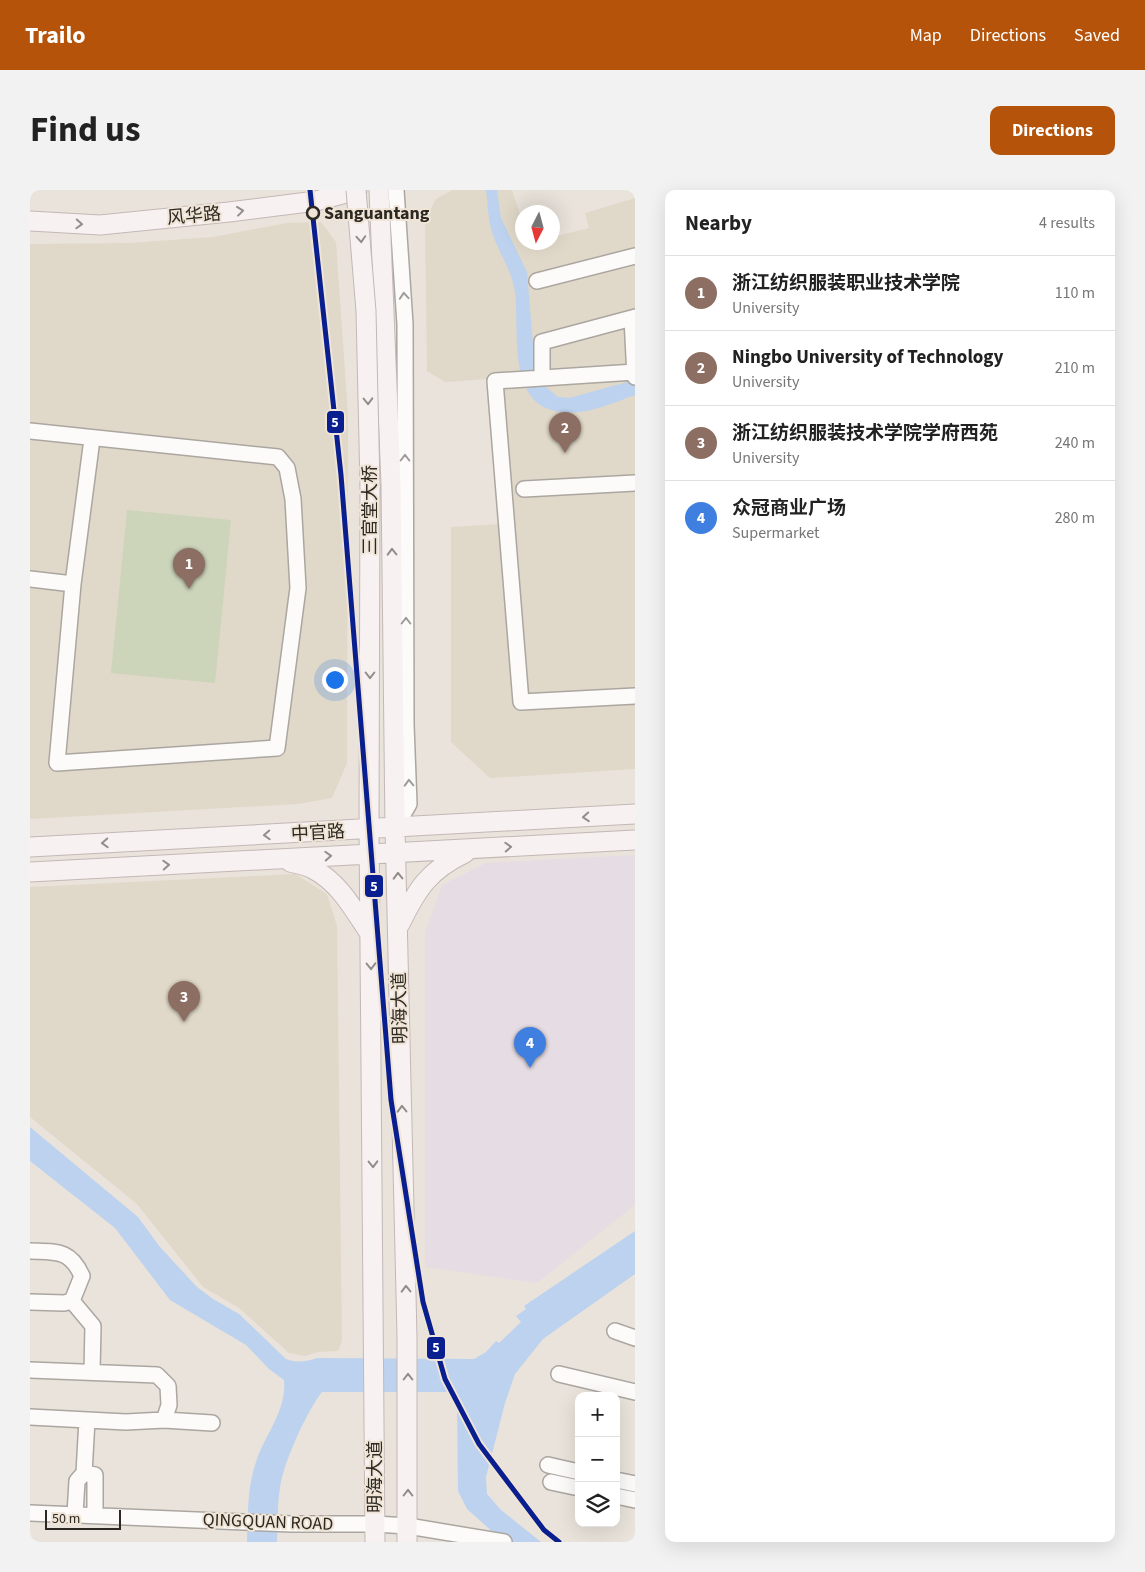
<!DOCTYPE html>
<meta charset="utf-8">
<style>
body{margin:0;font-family:"Source Sans 3","Noto Sans SC",sans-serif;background:#f2f2f2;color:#222}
.controls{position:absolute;right:15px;bottom:15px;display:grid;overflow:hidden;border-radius:10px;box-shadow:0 5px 20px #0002}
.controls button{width:45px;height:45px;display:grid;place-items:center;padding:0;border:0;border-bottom:1px solid #e0e0e0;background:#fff;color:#222;font:25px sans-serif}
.compass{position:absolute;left:485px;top:15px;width:45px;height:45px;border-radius:50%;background:#fff;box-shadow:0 5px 20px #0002;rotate:186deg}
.scale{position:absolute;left:15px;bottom:12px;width:76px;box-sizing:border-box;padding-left:5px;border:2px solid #2c2822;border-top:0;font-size:14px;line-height:18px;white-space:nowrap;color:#2c2822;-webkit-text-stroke:4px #efe4d5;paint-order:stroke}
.you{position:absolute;left:304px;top:489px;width:18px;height:18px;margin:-12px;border:4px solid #fff;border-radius:50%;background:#1a73e8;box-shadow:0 0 0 8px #1a73e833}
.badge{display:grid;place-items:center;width:32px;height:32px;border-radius:50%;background:#b45309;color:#fff;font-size:16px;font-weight:700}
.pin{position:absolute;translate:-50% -41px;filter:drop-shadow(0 1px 2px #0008)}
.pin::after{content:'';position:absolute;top:26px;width:18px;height:15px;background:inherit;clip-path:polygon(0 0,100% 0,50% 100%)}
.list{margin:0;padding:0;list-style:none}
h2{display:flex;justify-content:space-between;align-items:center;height:65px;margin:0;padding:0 20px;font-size:21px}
h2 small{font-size:16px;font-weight:400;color:#767676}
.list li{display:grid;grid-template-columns:32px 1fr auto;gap:15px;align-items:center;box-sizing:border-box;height:75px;padding:0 20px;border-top:1px solid #e0e0e0}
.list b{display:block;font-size:19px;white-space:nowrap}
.list p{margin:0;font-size:16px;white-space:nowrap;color:#767676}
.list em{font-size:16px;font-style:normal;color:#767676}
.icon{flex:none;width:28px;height:28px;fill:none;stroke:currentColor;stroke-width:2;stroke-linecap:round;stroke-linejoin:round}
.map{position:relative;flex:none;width:605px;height:1352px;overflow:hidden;border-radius:10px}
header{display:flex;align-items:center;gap:30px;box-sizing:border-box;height:70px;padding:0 25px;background:#b45309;color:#fff}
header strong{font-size:24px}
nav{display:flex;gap:28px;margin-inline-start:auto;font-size:18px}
.intro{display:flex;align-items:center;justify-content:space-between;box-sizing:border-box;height:120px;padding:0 30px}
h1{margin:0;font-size:35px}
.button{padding:12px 22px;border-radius:10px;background:#b45309;color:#fff;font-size:18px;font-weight:700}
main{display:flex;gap:30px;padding:0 30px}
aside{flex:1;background:#fff;border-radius:10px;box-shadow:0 5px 20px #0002}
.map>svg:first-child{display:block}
.commercial{fill:#e6dce3}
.education{fill:#e0d8c8}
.green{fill:#ccd4ba}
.water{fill:#bdd2ee}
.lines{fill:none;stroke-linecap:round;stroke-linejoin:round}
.minor-casing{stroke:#aba6a0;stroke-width:18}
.major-casing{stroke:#c3b8b6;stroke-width:21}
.minor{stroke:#fcfbfa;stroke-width:15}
.major{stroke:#f7f1f1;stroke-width:19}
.major-bridge-casing{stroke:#c3b8b6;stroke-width:21;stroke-linecap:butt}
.major-bridge{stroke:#f7f1f1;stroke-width:19}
.metro-1-casing{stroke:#efe4d5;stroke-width:9}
.metro-1{stroke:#091f8f;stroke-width:5}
.oneway{stroke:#928c8a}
.oneway2{stroke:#9e9c99}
.stop-dot{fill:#efe4d5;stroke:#2c2822;stroke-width:2.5}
.labels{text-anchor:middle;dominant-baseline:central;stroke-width:4;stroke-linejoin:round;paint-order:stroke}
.stop-label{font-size:18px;font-weight:bold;fill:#2c2822;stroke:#efe4d5;text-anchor:start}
.street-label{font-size:18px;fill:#2c2822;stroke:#efe4d5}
.line-badge{stroke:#efe4d5;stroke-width:2}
.badge-label{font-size:14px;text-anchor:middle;font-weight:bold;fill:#fff}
</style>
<header>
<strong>Trailo</strong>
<nav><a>Map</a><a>Directions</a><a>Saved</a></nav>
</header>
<div class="intro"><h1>Find us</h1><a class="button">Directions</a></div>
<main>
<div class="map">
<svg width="605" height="1352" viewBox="0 0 605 1352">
<rect width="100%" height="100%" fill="#e9e3db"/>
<path class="commercial" d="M605,665V1015L507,1093L395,1077V742L412,695L456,673Z"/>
<path class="education" d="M422,0H482L492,30V52H522L523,47L559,38L555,23L605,8V579L460,588L421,552V337L471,334L457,189L415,192L397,181L395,29L406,9Z
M291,32L306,52L318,225L317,573L302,608L268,614L0,629V54L100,53L183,47L257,33Z
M265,684L297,704L307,736L312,1151L308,1161L288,1162L275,1166L259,1163L209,1118L173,1097L107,1014L0,927V697Z"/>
<path class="green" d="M97,320L201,330L185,493L81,483Z"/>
<path class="water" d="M456,0H467L471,28L497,82L504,166L511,193L528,207L539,208L605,190V205C588,211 568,220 550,222C474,230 490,151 485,102C482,81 470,65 463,45C458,32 458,15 456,0Z
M0,937L108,1027L130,1057L167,1097L183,1109L209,1124L256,1169C267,1173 276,1172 287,1168L444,1169L456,1162L466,1151L469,1153L491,1132L486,1126L496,1119L494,1116L605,1041V1084L513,1149L485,1184L475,1213L456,1287L457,1304L471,1320L511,1352H474L437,1319L428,1301L427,1209L424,1202H292C277,1221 253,1273 250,1298C247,1315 248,1334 247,1352H217C218,1325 217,1298 226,1272C235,1244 257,1221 254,1190L239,1179L216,1155L140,1110L85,1038L0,971Z"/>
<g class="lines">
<defs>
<path id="minor" d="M507,91L605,66
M605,127L602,128L605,187
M605,182L465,191L491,512L605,506
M512,187V152L602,128
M0,241L248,267L257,278L263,309L268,398L247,558L27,573L43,394L62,249
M494,299L605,293
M0,389L43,394
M365,638L379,614L376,535L375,134L366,0
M0,1061C26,1062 40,1059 52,1086L42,1111L34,1113L0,1112
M42,1111L63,1136L62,1181
M585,1141L605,1148
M0,1180L127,1185L138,1196L139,1215L134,1230L96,1232L0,1227
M529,1184L605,1202
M134,1230L182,1233
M518,1275L549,1282
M54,1283L57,1230
M586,1290L605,1294
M521,1292L549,1298
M586,1306L605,1310
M0,1323L262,1334H345L378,1336L474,1352
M45,1324L47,1291L54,1283L65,1285V1325"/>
<path id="major" d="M349,0L361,294L365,638L377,1147V1352
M0,31L70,35L199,22L286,11L327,0
M340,296L339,640L345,1352
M0,657L605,624
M260,672C267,674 276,675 283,679C309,692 324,720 340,744
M0,682L605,650
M370,734C387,699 399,680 435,663"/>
</defs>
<use href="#minor" class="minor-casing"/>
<use href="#major" class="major-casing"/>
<use href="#minor" class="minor"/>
<use href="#major" class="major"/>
<defs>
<path id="major-bridge" d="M326,0L336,121L340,296"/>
</defs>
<use href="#major-bridge" class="major-bridge-casing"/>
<use href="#major-bridge" class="major-bridge"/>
<defs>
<path id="metro-1" d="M280,0L311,285L361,910L393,1112L415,1189L449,1254L514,1340L529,1352"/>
</defs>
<use href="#metro-1" class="metro-1-casing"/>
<use href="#metro-1" class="metro-1"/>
</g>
<defs><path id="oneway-chevron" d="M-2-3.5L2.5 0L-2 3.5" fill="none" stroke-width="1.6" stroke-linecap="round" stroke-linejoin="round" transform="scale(1.25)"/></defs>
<g class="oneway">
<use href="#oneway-chevron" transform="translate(210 21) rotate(-7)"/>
<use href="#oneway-chevron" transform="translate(49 34) rotate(3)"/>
<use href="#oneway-chevron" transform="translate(331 49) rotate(86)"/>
<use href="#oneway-chevron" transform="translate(338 211) rotate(89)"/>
<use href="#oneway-chevron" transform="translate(362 362) rotate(-91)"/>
<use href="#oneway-chevron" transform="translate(340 485) rotate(90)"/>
<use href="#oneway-chevron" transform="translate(556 627) rotate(176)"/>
<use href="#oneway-chevron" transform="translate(237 645) rotate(177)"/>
<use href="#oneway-chevron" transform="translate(75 653) rotate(177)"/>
<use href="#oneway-chevron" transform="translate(478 657) rotate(-3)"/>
<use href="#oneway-chevron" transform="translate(298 666) rotate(-3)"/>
<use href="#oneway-chevron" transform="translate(136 675) rotate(-3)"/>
<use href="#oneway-chevron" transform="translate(368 686) rotate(-91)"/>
<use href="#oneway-chevron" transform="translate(341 776) rotate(89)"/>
<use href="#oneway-chevron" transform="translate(372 919) rotate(-91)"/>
<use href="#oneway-chevron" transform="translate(343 974) rotate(89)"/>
<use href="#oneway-chevron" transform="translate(376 1099) rotate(-91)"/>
<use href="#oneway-chevron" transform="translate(378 1187) rotate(-90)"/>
<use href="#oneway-chevron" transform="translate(378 1303) rotate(-90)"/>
</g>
<g class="oneway2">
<use href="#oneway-chevron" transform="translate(374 106) rotate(-94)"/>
<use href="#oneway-chevron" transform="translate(375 268) rotate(-90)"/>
<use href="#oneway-chevron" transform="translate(376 431) rotate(-90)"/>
<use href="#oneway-chevron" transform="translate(379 593) rotate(-92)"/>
</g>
<circle class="stop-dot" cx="283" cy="23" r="6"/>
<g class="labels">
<g class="stop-label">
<text x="294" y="23">Sanguantang</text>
</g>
<g class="street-label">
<text transform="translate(164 26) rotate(-5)">风华路</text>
<text transform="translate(340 320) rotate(-90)">三官堂大桥</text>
<text transform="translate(288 643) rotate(-3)">中官路</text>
<text transform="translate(370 818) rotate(-91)">明海大道</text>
<text transform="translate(345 1287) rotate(-90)">明海大道</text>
<text transform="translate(238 1332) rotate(2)">QINGQUAN ROAD</text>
</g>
</g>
<g class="line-badge">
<rect x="296" y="220" width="19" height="24" rx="5" fill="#091f8f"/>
<rect x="334" y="684" width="20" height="24" rx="5" fill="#091f8f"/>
<rect x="396" y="1146" width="20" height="24" rx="5" fill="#091f8f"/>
</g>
<g class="badge-label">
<text x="305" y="237">5</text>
<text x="344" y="701">5</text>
<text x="406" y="1162">5</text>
</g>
</svg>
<div class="controls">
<button>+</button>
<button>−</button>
<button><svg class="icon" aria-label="layers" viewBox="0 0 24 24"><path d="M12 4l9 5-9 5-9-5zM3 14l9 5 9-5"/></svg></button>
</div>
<svg class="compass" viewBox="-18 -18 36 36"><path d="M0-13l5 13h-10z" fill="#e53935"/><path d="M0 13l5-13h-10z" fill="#767676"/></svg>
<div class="scale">50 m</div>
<div class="you"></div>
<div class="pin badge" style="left:159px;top:399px;background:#8d6e63">1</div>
<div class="pin badge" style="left:535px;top:263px;background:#8d6e63">2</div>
<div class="pin badge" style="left:154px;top:832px;background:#8d6e63">3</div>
<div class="pin badge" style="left:500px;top:878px;background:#3f7fe0">4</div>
</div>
<aside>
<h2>Nearby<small>4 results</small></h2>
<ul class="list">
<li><span class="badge" style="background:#8d6e63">1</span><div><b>浙江纺织服装职业技术学院</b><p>University</p></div><em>110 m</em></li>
<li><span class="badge" style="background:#8d6e63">2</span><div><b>Ningbo University of Technology</b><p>University</p></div><em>210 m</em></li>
<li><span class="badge" style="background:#8d6e63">3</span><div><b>浙江纺织服装技术学院学府西苑</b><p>University</p></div><em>240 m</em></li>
<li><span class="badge" style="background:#3f7fe0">4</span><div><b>众冠商业广场</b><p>Supermarket</p></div><em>280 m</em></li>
</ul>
</aside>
</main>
